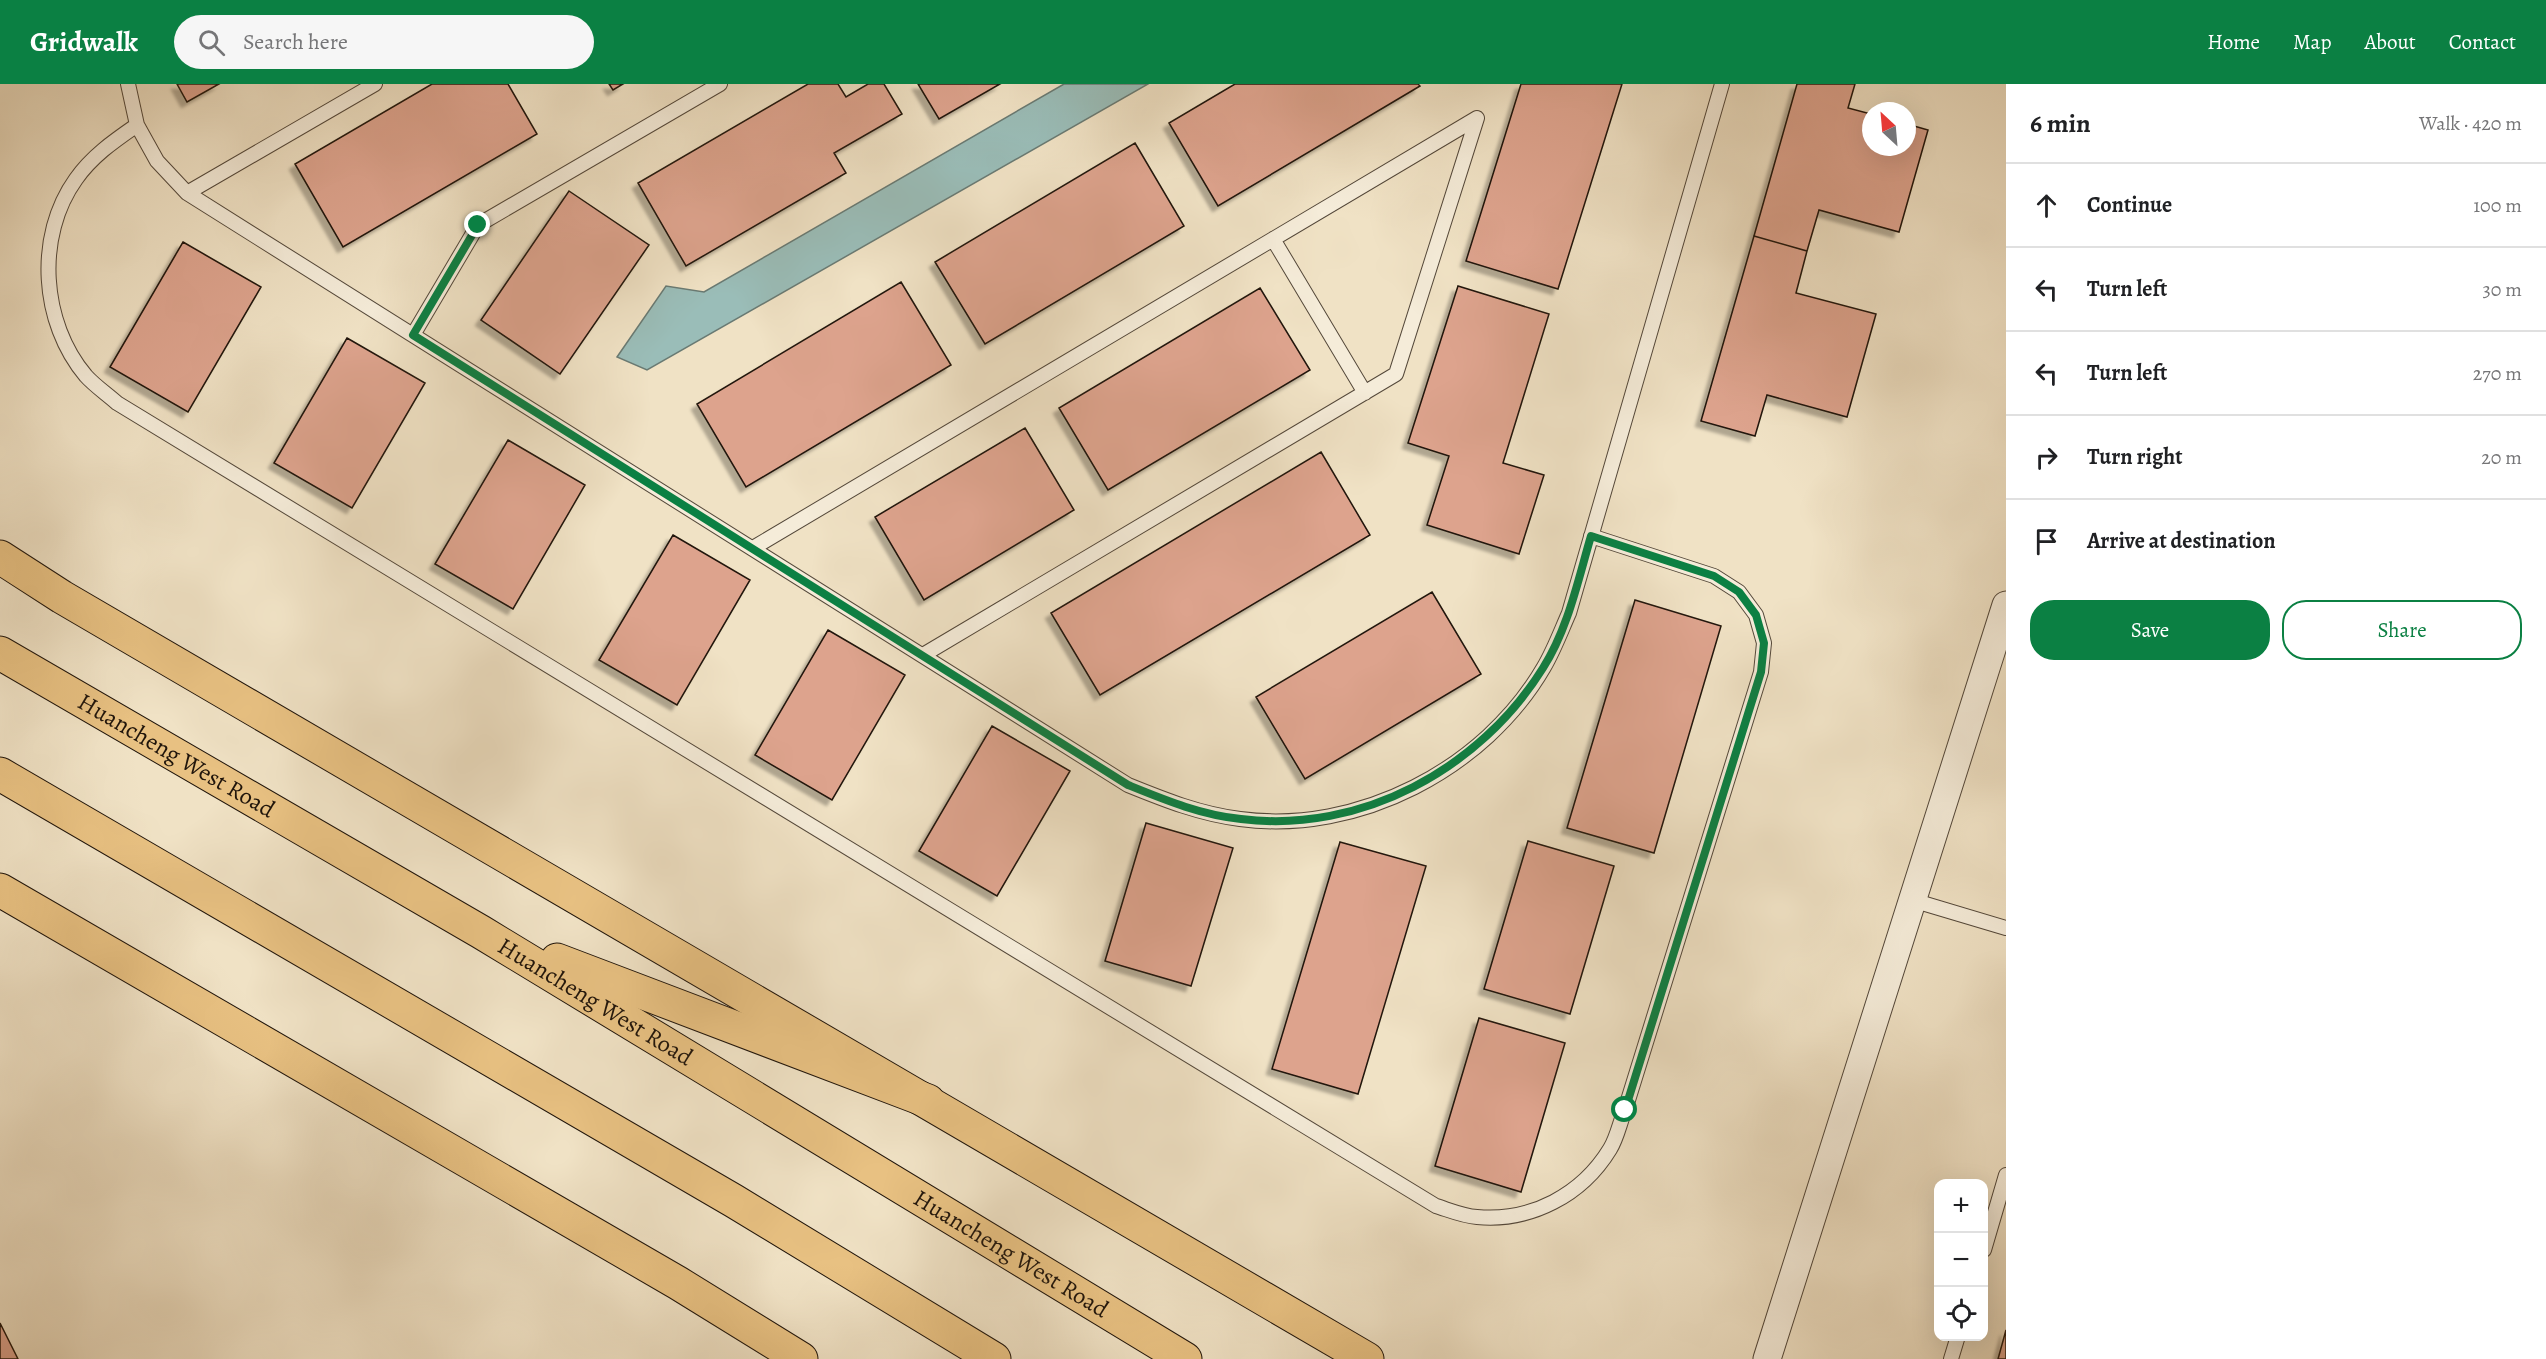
<!DOCTYPE html>
<meta charset="utf-8">
<style>
body{margin:0;font-family:Alegreya,serif;background:#f6f6f6;color:#202124}
.controls{position:absolute;right:18px;bottom:18px;display:grid;overflow:hidden;border-radius:12px;box-shadow:0 6px 24px #0002}
.controls button{width:54px;height:54px;display:grid;place-items:center;padding:0;border:0;border-bottom:2px solid #e0e0e0;background:#fff;color:#202124;font:30px sans-serif}
.compass{position:absolute;left:1862px;top:18px;width:54px;height:54px;border-radius:50%;background:#fff;box-shadow:0 6px 24px #0002;rotate:334deg}
.stop{position:absolute;width:18px;height:18px;margin:-14px;border:4px solid #0b8043;border-radius:50%;background:#fff}
.stop.end{background:#0b8043;border-color:#fff;box-shadow:0 2px 6px #0008}
.list{margin:0;padding:0;list-style:none}
h2{display:flex;justify-content:space-between;align-items:center;height:78px;margin:0;padding:0 24px;font-size:26px}
h2 small{font-size:20px;font-weight:400;color:#757577}
.list li{display:grid;grid-template-columns:39px 1fr auto;gap:18px;align-items:center;box-sizing:border-box;height:84px;padding:0 24px;border-top:2px solid #e0e0e0}
.list b{display:block;font-size:22px;white-space:nowrap}
.list em{font-size:20px;font-style:normal;color:#757577}
.actions{display:flex;gap:12px;padding:18px 24px}
.actions a{flex:1;padding:14px 0;border:2px solid #0b8043;border-radius:24px;text-align:center;font-size:21px;color:#0b8043}
.actions .main{background:#0b8043;color:#fff}
.icon{flex:none;width:33px;height:33px;fill:none;stroke:currentColor;stroke-width:2;stroke-linecap:round;stroke-linejoin:round}
.map{position:relative;flex:none;width:2006px;height:1275px;overflow:hidden}
header{display:flex;align-items:center;gap:36px;box-sizing:border-box;height:84px;padding:0 30px;background:#0b8043;color:#fff}
header strong{font-size:28px}
nav{display:flex;gap:33px;margin-inline-start:auto;font-size:21px}
.search{width:420px;height:54px;background:#f6f6f6;display:flex;align-items:center;gap:15px;box-sizing:border-box;padding:0 21px;border-radius:33px;color:#757577;font-size:22px}
main{display:flex}
aside{flex:1;background:#fff}
.map>svg:first-child{display:block}
.water{fill:#9abdb8;stroke:#697a73;stroke-width:1.5}
.building{fill:#dda38d;stroke:#20150b;stroke-width:1.5;filter:url(#shadow)}
.lines{fill:none;stroke-linecap:round;stroke-linejoin:round}
.service-casing{stroke:#54483a;stroke-width:16}
.minor-casing{stroke:#54483a;stroke-width:29}
.primary-casing{stroke:#20150b;stroke-width:35}
.trunk-casing{stroke:#20150b;stroke-width:35}
.service{stroke:#f5ecd9;stroke-width:14}
.minor{stroke:#f5ecd9;stroke-width:27}
.primary{stroke:#e8c182;stroke-width:33}
.trunk{stroke:#e8c182;stroke-width:33}
.route{stroke:#0b8043;stroke-width:8}
.labels{text-anchor:middle;dominant-baseline:central;stroke-width:6;stroke-linejoin:round;paint-order:stroke}
.street-label{font-size:24px;fill:#20150b;stroke:#f5ecd9}
</style>
<header>
<strong>Gridwalk</strong>
<div class="search"><svg class="icon" aria-label="search" viewBox="0 0 24 24"><circle cx="10" cy="10" r="6"/><path d="M15 15l6 6"/></svg>Search here</div>
<nav><a>Home</a><a>Map</a><a>About</a><a>Contact</a></nav>
</header>
<main>
<div class="map">
<svg width="2006" height="1275" viewBox="0 0 2006 1275">
<defs>
<filter id="shadow"><feDropShadow dx="-5.5" dy="5.5" stdDeviation="1.5" flood-color="#0004"/></filter>
</defs>
<rect width="100%" height="100%" fill="#f0e2c5"/>
<filter id="stains"><feTurbulence type="fractalNoise" baseFrequency=".00333" numOctaves="4"/><feColorMatrix values="0 0 0 0 .2 0 0 0 0 .09 0 0 0 0 .02 0 0 0 .5 -.17"/></filter>
<radialGradient id="worn" r=".72"><stop offset=".6" stop-color="#630" stop-opacity="0"/><stop offset="1" stop-color="#630" stop-opacity=".3"/></radialGradient>
<path class="water" d="M1064,0H1148L647,286L617,273L666,202L704,208Z"/>
<path class="building" d="M177,0H219L187,18Z
M432,0H508L537,50L343,163L295,80Z
M609,0H623L613,6Z
M808,0H838L846,13L868,0H884L902,30L834,69L846,89L686,182L638,99Z
M918,0H1000L939,35Z
M1235,0H1418L1420,2L1218,122L1169,39Z
M1521,0H1622L1558,205L1466,177Z
M1797,0H1855L1848,24L1871,30V63H1907V40L1928,46L1899,148L1819,126L1807,167L1754,152Z
M1135,59L1184,142L985,260L935,178Z
M569,107L649,161L560,290L481,236Z
M1754,152L1807,167L1796,209L1876,230L1847,333L1767,311L1755,352L1701,337Z
M183,158L261,203L188,328L110,283Z
M901,198L951,281L746,403L697,320Z
M1458,202L1549,230L1503,379L1544,391L1519,470L1427,441L1449,372L1408,359Z
M1260,204L1310,286L1108,406L1059,324Z
M347,254L425,299L352,424L274,379Z
M1025,344L1074,426L924,516L875,433Z
M508,356L585,401L513,525L435,480Z
M1321,368L1370,451L1100,611L1051,529Z
M673,451L750,496L677,621L599,576Z
M1432,508L1481,590L1305,695L1256,613Z
M1635,516L1721,542L1654,769L1567,744Z
M828,546L905,591L832,716L755,671Z
M992,642L1070,687L997,812L919,767Z
M1146,739L1233,764L1191,902L1105,877Z
M1528,757L1614,782L1570,930L1484,905Z
M1340,758L1426,782L1358,1010L1272,985Z
M1479,934L1565,959L1521,1108L1435,1082Z
M0,1239L18,1275H0Z
M2006,1246V1275H1998Z"/>
<g class="lines">
<defs>
<path id="service" d="M128,0L137,41L157,77L187,109L1128,701C1165,716 1200,730 1240,735C1358,751 1485,685 1544,583C1554,566 1561,547 1569,529L1722,0
M137,41C114,57 92,72 76,95C35,152 41,239 86,292C95,302 107,310 117,319L1436,1122C1449,1126 1463,1132 1477,1133C1531,1138 1582,1111 1610,1065C1617,1054 1620,1038 1625,1026L1761,588L1764,559L1756,531L1739,508L1714,492L1591,452
M187,109L375,0
M1273,155L1365,309
M413,251L478,141L720,0
M753,464L1477,34L1396,290L923,571
M1912,816L2006,844
M1984,1166L2006,1091
M1951,1275L1958,1252"/>
<path id="minor" d="M1767,1275L2006,521"/>
<path id="primary" d="M0,473L62,513L1367,1275
M0,806L678,1199L801,1275"/>
<g id="trunk">
<path id="s1" d="M0,569L481,848L1185,1275"/>
<path d="M0,690L734,1117L994,1275"/>
<path d="M557,876L928,1017"/>
</g>
</defs>
<use href="#service" class="service-casing"/>
<use href="#minor" class="minor-casing"/>
<use href="#primary" class="primary-casing"/>
<use href="#trunk" class="trunk-casing"/>
<use href="#service" class="service"/>
<use href="#minor" class="minor"/>
<use href="#primary" class="primary"/>
<use href="#trunk" class="trunk"/>
</g>
<g class="lines">
<path class="route" d="M478,141L413,251L1128,701C1165,716 1201,731 1241,735C1361,750 1480,685 1543,584C1568,545 1578,496 1591,452L1714,492L1739,508L1756,531L1764,559L1761,588L1625,1026"/>
</g>
<g class="labels">
<g class="street-label">
<text stroke="none"><textPath href="#s1" startOffset="204">Huancheng West Road</textPath></text>
<text stroke="none"><textPath href="#s1" startOffset="690">Huancheng West Road</textPath></text>
<text stroke="none"><textPath href="#s1" startOffset="1176">Huancheng West Road</textPath></text>
</g>
</g>
<rect width="100%" height="100%" filter="url(#stains)"/>
<rect width="100%" height="100%" fill="url(#worn)"/>
</svg>
<div class="controls">
<button>+</button>
<button>−</button>
<button><svg class="icon" aria-label="locate" viewBox="0 0 24 24"><circle cx="12" cy="12" r="6"/><path d="M12 2v4M12 18v4M2 12h4M18 12h4"/></svg></button>
</div>
<svg class="compass" viewBox="-18 -18 36 36"><path d="M0-13l5 13h-10z" fill="#e53935"/><path d="M0 13l5-13h-10z" fill="#757577"/></svg>
<div class="stop" style="left:1625px;top:1026px"></div>
<div class="stop end" style="left:478px;top:141px"></div>
</div>
<aside>
<h2>6 min<small>Walk · 420 m</small></h2>
<ul class="list">
<li><svg class="icon" aria-label="ahead" viewBox="0 0 24 24"><path d="M12 20V5M6 11l6-6 6 6"/></svg><div><b>Continue</b></div><em>100 m</em></li>
<li><svg class="icon" aria-label="left" viewBox="0 0 24 24"><path d="M17 20v-9H6M10 6l-5 5 5 5"/></svg><div><b>Turn left</b></div><em>30 m</em></li>
<li><svg class="icon" aria-label="left" viewBox="0 0 24 24"><path d="M17 20v-9H6M10 6l-5 5 5 5"/></svg><div><b>Turn left</b></div><em>270 m</em></li>
<li><svg class="icon" aria-label="right" viewBox="0 0 24 24"><path d="M7 20v-9h11M14 6l5 5-5 5"/></svg><div><b>Turn right</b></div><em>20 m</em></li>
<li><svg class="icon" aria-label="arrive" viewBox="0 0 24 24"><path d="M6 21V4h12l-3 4 3 4H6"/></svg><div><b>Arrive at destination</b></div></li>
</ul>
<div class="actions"><a class="main">Save</a><a>Share</a></div>
</aside>
</main>
